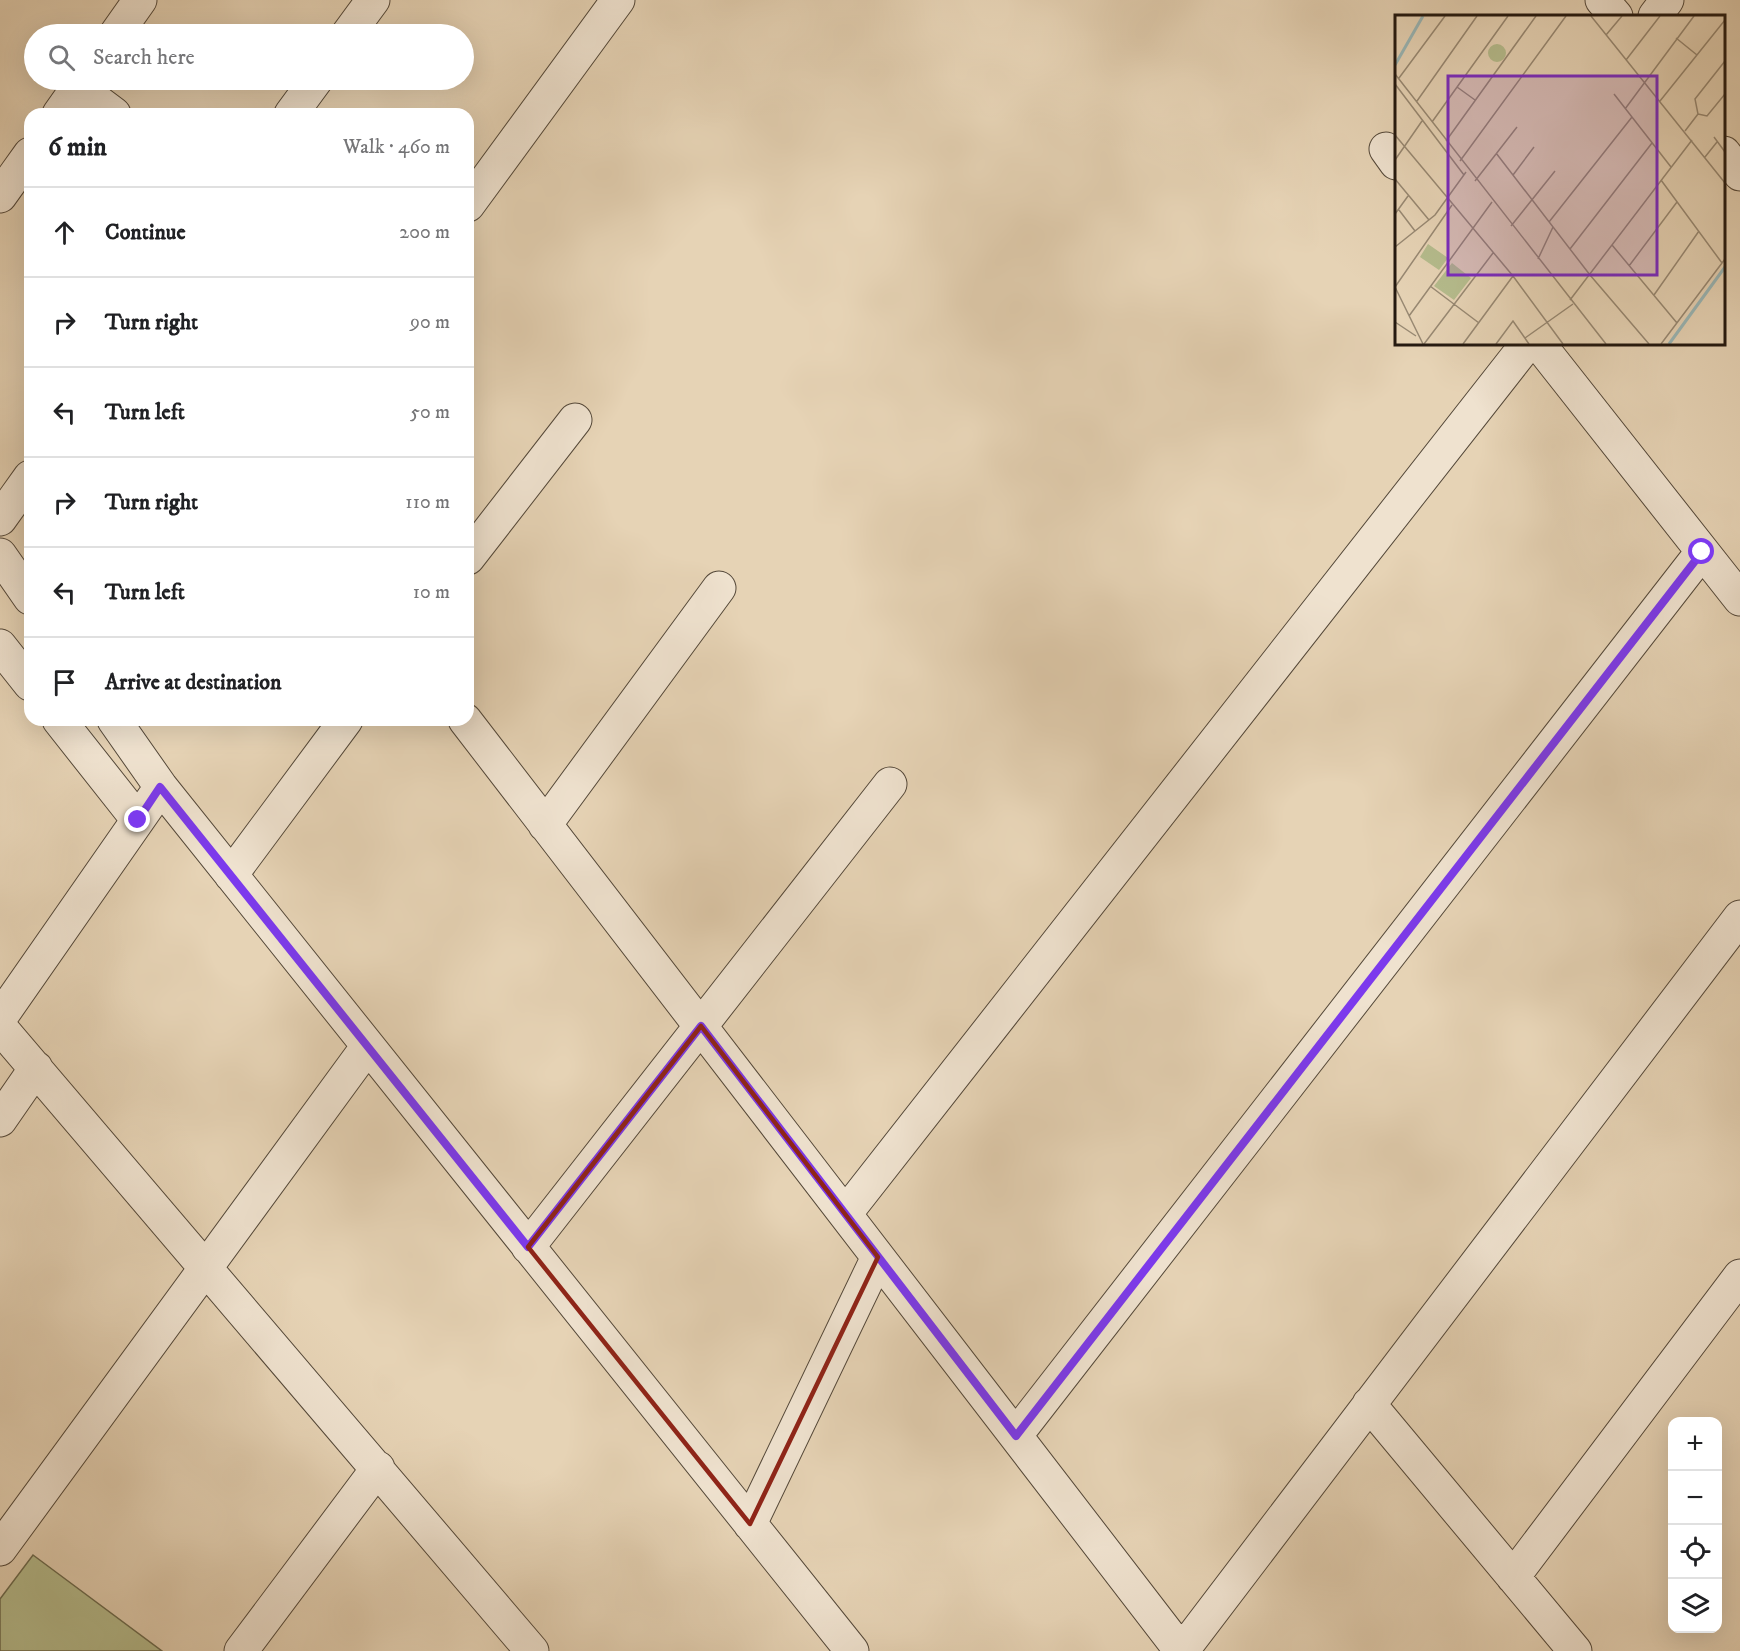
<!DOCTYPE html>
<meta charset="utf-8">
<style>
body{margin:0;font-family:"IM FELL DW Pica",serif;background:#f2f2f2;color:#202124}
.controls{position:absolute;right:18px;bottom:18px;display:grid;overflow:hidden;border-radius:12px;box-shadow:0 6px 24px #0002}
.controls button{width:54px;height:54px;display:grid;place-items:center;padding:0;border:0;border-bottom:2px solid #e0e0e0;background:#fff;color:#202124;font:30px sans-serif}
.stop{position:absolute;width:18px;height:18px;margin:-14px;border:4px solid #7c3aed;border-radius:50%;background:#fff}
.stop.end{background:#7c3aed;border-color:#fff;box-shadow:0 2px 6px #0008}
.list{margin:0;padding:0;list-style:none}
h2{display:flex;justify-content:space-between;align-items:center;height:78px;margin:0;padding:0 24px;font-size:26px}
h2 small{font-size:20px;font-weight:400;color:#757577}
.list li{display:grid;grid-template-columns:39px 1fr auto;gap:18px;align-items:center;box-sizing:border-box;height:90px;padding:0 24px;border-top:2px solid #e0e0e0}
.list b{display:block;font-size:22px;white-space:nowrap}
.list em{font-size:20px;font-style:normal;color:#757577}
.icon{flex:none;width:33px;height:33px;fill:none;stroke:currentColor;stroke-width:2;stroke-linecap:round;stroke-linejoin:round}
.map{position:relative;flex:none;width:1740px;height:1651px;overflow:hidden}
.search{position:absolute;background:#fff;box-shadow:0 6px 24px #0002;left:24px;top:24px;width:450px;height:66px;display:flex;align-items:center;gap:15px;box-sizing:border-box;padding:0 21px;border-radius:33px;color:#757577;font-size:22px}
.panel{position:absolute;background:#fff;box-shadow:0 6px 24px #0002;left:24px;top:108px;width:450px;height:618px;border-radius:18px}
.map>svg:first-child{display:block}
.green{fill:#b5bc8d;stroke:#6c6a4e;stroke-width:1.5}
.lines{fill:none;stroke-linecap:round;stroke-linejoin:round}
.minor-casing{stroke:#544839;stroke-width:35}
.minor{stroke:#efe2cf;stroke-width:33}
.route{stroke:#7c3aed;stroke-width:8}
.marked{fill:none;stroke:#8f2418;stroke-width:4.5;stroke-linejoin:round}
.inset-river{fill:none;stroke:#99b6b6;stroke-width:3}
.inset-road{fill:none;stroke:#988973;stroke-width:1.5}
.view{fill:#7b2cbf;fill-opacity:0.15;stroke:#7b2cbf;stroke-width:3}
.inset-edge{fill:none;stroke:#241910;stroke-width:3}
</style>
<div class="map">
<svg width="1740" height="1651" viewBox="0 0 1740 1651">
<rect width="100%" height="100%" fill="#e6d3b5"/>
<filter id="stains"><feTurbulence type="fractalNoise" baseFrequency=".00333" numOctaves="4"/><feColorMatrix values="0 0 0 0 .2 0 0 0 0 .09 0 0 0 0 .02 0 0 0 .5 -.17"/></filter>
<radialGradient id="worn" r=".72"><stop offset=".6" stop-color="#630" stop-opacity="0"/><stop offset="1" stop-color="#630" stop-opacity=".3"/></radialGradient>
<path class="green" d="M33,1555L162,1651H0V1599Z"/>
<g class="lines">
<defs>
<path id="minor" d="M1602,0L1616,16
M1655,16L1667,0
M116,34L140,0
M348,34L373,0
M78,87L114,114
M59,114L83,80
M291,114L316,80
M1386,149L1396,163
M1724,153L1740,174
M0,196L30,154
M468,205L618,0
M1539,344L1740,599
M0,519L30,477
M0,555L30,598
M468,558L575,420
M0,646L30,684
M59,720L138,820
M114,720L161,787L852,1651
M465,720L1181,1651
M545,825L719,588
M231,875L346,720
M0,1018L161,787
M0,1027L532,1651
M0,1120L36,1068
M845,1214L1527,344
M528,1247L890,784
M1369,1404L1575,1651
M1016,1435L1702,552
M750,1524L878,1257
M0,1549L368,1046
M1513,1577L1740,1276
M241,1651L378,1468
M1182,1651L1740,917"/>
</defs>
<use href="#minor" class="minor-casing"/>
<use href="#minor" class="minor"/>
</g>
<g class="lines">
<path class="route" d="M138,820L160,787L528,1247L701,1026L1016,1436L1702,552"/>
</g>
<path class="marked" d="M701,1026L878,1257L750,1524L528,1247Z"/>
<g transform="translate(1395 15)">
<rect width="330" height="330" fill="#e6d3b5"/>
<path d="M93 38a9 9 0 1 1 18 0a9 9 0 1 1-18 0ZM33,229L53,243L44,255L25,242ZM57,248L76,263L59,285L39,271Z" fill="#b5bc8d"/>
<path class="inset-river" d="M0,50L28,1M274,329L330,252"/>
<path class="inset-road" d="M196,1L330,168M211,20L227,1M281,23L302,40M231,45L265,1M0,59L211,329M4,63L50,1M0,69L69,160M62,72L80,85M219,79L276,152M22,86L82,1M265,86L330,5M230,94L299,1M303,99L312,101L330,79M37,107L113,1M290,116L303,99L300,84L330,46M0,120L118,261L168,329M319,122L330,137M51,126L141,1M101,138L195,260L254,329M310,142L322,127M0,145L27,106M65,146L171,1M118,160L139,132M0,164L34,205M266,165L327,248M80,166L122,112M4,195L20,216M0,199L13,181M154,207L237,102M116,211L160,156M217,230L282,308M0,232L40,200L71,157M175,234L257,128M143,244L158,212M234,251L282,187M35,271L84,308M0,272L57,190M0,272L28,329M259,280L304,216M175,285L297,125M14,301L97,187M0,307L21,321M130,323L178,289M29,329L98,238M68,329L118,261M101,329L118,306L134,329M266,329L330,244"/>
<path class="view" d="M53,61H262V260H53Z"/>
<rect width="330" height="330" class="inset-edge"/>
</g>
<rect width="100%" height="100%" filter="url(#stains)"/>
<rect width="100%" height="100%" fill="url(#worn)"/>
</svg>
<div class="controls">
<button>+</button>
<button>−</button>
<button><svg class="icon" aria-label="locate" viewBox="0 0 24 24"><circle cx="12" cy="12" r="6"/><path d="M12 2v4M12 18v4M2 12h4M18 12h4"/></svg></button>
<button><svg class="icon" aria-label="layers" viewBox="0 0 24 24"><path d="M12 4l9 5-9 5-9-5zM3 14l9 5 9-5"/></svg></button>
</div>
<div class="stop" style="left:1702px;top:552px"></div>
<div class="stop end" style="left:138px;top:820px"></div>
<div class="search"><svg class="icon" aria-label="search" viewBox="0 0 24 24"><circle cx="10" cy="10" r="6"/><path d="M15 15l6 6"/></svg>Search here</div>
<section class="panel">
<h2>6 min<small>Walk · 460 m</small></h2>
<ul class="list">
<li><svg class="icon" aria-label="ahead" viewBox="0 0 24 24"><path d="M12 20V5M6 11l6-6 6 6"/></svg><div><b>Continue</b></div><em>200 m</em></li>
<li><svg class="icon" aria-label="right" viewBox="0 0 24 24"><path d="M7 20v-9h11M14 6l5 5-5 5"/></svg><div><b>Turn right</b></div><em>90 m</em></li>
<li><svg class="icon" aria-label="left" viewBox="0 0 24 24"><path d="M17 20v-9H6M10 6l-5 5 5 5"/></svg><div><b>Turn left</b></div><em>50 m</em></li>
<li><svg class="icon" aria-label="right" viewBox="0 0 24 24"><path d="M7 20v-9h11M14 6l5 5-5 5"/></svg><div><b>Turn right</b></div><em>110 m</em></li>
<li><svg class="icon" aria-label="left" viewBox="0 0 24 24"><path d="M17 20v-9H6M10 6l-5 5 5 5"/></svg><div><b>Turn left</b></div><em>10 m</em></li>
<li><svg class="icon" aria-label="arrive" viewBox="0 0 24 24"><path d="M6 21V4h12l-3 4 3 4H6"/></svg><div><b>Arrive at destination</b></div></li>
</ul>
</section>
</div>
